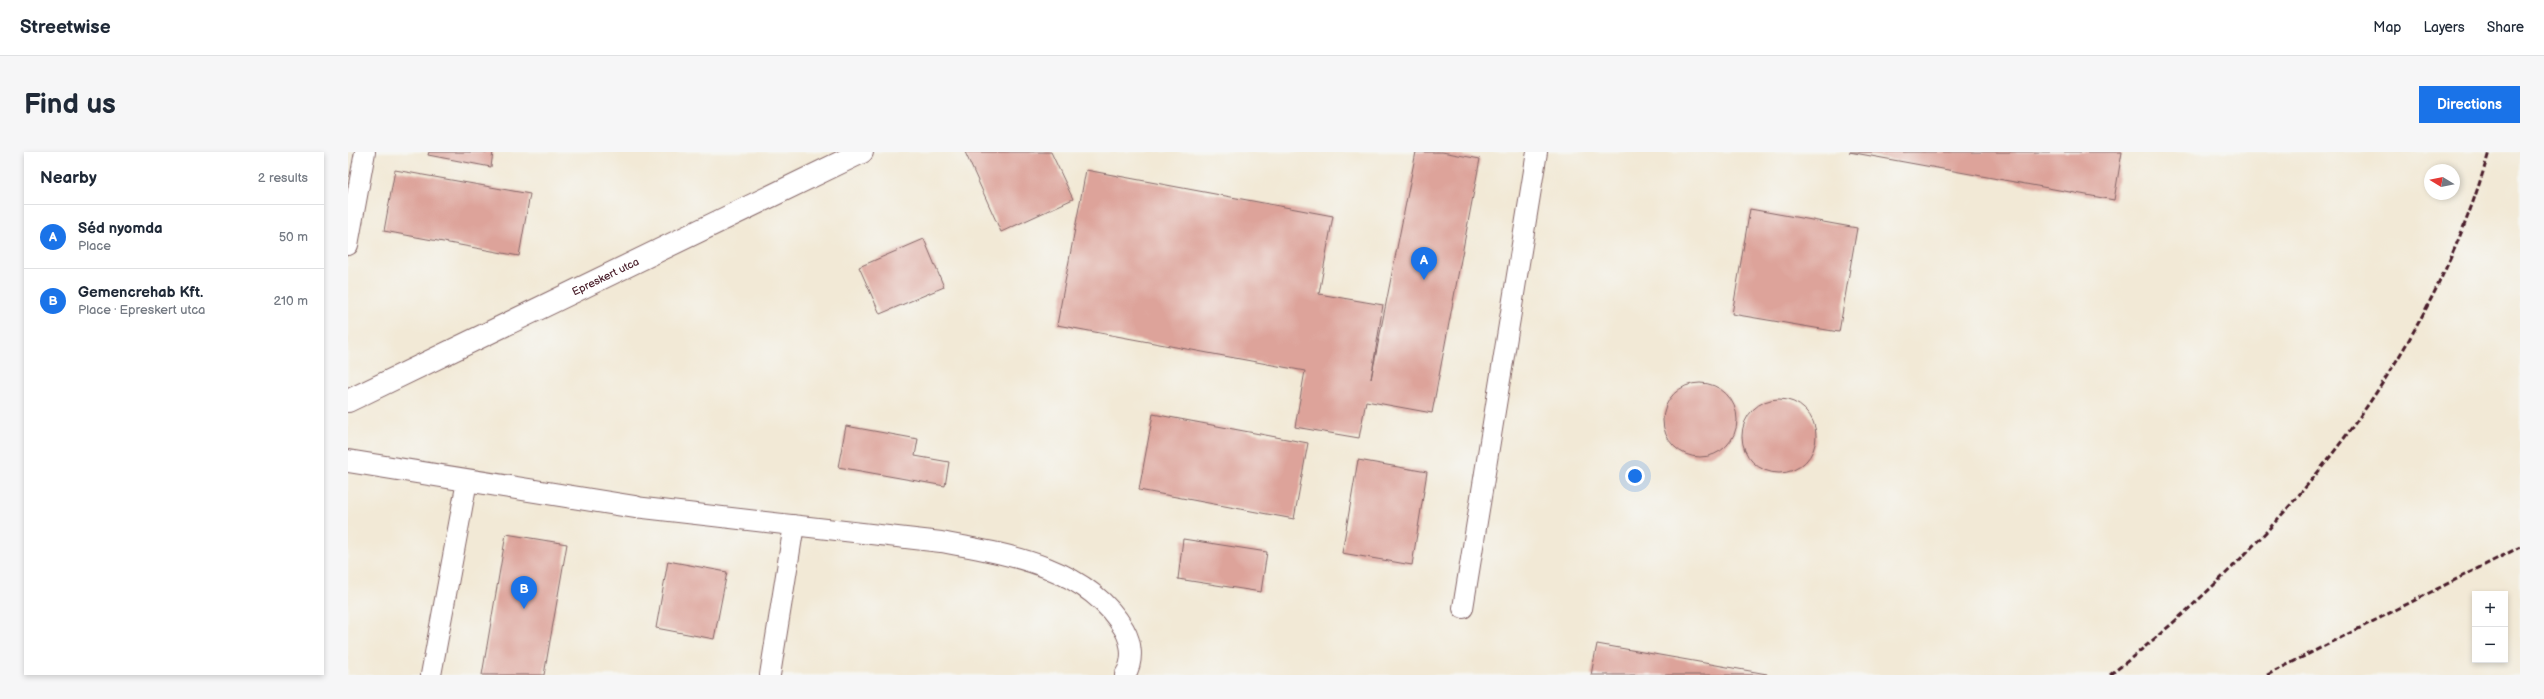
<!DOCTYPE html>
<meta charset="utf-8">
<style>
body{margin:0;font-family:"Balsamiq Sans",sans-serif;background:#f6f6f7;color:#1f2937}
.controls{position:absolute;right:12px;bottom:12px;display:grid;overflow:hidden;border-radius:0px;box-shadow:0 2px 6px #0003}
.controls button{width:36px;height:36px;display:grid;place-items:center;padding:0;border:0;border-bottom:1px solid #e0e1e3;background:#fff;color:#1f2937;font:20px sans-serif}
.compass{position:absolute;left:2076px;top:12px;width:36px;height:36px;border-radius:50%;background:#fff;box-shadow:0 2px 6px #0003;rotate:280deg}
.you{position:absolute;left:1287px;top:324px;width:14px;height:14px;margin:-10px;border:3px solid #fff;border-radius:50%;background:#1a73e8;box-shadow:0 0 0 6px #1a73e833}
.badge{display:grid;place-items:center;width:26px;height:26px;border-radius:50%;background:#1a73e8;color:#fff;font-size:13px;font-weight:700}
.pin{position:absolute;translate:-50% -33px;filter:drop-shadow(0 1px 2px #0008)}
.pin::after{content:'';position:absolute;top:21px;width:14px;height:12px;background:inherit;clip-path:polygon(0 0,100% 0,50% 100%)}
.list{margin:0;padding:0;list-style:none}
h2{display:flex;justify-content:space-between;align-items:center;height:52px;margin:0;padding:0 16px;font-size:17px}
h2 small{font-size:13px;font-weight:400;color:#747a83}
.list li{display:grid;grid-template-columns:26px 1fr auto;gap:12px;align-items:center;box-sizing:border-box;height:64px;padding:0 16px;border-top:1px solid #e0e1e3}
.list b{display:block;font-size:15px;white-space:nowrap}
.list p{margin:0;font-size:13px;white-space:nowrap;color:#747a83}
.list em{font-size:13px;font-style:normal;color:#747a83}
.map{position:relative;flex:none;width:2172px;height:523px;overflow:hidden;border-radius:0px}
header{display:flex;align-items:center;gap:24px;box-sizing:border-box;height:56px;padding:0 20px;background:#fff;border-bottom:1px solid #e0e1e3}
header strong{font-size:19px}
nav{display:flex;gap:22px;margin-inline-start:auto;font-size:14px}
.intro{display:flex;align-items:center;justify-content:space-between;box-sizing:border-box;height:96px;padding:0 24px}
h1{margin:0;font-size:28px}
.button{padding:10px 18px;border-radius:0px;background:#1a73e8;color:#fff;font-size:14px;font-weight:700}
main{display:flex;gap:24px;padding:0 24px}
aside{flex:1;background:#fff;border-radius:0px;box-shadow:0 2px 6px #0003}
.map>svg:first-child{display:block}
.building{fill:#dda39a}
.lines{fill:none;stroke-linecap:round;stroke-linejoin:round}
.service-casing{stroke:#856667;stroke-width:22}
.minor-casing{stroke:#856667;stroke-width:24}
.service{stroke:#fff;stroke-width:20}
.minor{stroke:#fff;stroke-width:22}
.rail{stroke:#4a1f2b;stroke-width:3;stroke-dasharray:6 3;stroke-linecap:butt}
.labels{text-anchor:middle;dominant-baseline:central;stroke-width:3;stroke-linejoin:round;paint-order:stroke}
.street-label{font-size:11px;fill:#4a1f2b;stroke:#f6f6f2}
</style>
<header>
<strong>Streetwise</strong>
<nav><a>Map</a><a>Layers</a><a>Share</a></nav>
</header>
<div class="intro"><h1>Find us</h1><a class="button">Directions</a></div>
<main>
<aside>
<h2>Nearby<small>2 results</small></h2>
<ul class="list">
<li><span class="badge">A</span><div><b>Séd nyomda</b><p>Place</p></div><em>50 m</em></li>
<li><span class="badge">B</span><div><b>Gemencrehab Kft.</b><p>Place · Epreskert utca</p></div><em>210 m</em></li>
</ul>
</aside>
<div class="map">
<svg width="2172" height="523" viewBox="0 0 2172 523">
<rect width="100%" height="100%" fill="#f6f6f2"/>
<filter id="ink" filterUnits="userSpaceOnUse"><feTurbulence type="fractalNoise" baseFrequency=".025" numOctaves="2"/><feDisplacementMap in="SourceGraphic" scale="8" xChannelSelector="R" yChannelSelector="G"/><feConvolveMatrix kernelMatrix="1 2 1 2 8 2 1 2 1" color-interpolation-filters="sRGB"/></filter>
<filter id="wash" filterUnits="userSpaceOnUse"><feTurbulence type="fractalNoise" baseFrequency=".012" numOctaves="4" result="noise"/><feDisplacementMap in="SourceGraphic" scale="16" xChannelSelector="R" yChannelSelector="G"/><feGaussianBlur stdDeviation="0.9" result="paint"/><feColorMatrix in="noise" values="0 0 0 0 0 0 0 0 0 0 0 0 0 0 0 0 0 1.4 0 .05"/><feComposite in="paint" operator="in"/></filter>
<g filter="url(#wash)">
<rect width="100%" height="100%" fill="#f2e9d6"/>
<g id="blocks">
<path class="building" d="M81,0H145L143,15L80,3Z
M617,0H703L725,47L653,80Z
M1068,0H1094L1132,7L1084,261L1018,249L1011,286L947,275L957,219L709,173L738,18L985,64L971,142L1035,153L1023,227Z
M1501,0H1774L1766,48Z
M47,18L182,42L171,104L36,79Z
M1402,57L1509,76L1491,180L1384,162Z
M576,87L596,135L532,162L511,115Z
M1315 268a37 37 0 1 1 74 0a37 37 0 1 1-74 0Z
M1394 284a37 37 0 1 1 74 0a37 37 0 1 1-74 0Z
M805,262L960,291L946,367L791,338Z
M498,274L570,287L567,304L601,310L597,334L490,315Z
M1010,308L1079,320L1064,413L994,401Z
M158,382L219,392L196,523H134Z
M835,387L919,400L913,440L830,427Z
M320,409L379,420L366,487L308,476Z
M1249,492L1419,522V523H1243Z"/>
</g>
</g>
<g filter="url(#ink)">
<use href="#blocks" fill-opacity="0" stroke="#856667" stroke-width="1"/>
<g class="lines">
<defs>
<path id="service" d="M0,93L17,0
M287,355L593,390C659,402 739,414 776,477C784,491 786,509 777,523
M1115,456L1189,0
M83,523L119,329
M422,523L446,373"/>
<g id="minor">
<path id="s1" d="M0,249L514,0"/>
<path d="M0,309L287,355"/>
</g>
</defs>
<use href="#service" class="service-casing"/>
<use href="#minor" class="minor-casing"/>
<use href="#service" class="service"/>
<use href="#minor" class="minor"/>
<path class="rail" d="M1762,523C1932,390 2081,211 2141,0
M1919,523L2172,395"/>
</g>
</g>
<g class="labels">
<g class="street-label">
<text stroke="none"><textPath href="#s1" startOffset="286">Epreskert utca</textPath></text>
</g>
</g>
</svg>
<div class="controls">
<button>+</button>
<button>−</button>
</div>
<svg class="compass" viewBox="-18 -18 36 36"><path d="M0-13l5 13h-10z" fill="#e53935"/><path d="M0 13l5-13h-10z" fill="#747a83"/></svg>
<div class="you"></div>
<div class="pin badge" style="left:1076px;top:128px">A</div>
<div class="pin badge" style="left:176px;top:457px">B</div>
</div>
</main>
